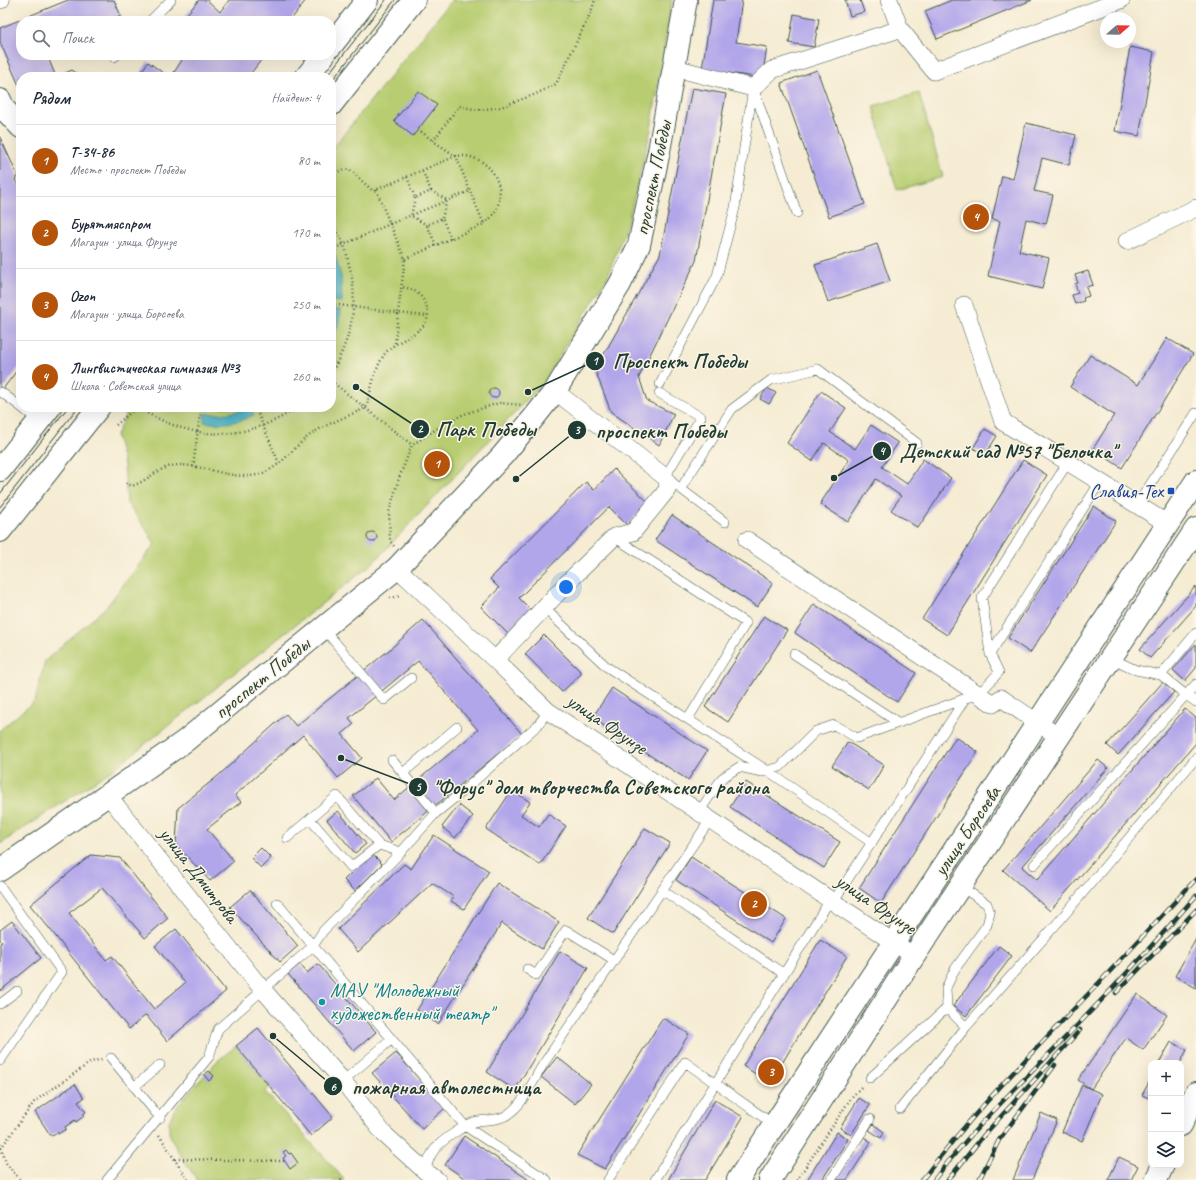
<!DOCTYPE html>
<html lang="ru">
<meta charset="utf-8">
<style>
body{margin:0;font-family:Caveat,sans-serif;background:#f6f6f7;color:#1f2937}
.controls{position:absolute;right:12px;bottom:12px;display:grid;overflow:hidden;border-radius:8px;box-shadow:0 4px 16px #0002}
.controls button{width:36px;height:36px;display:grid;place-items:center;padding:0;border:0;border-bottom:1px solid #e0e1e3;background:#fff;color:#1f2937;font:20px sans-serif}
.compass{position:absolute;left:1100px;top:12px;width:36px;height:36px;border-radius:50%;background:#fff;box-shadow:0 4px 16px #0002;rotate:70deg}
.you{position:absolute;left:566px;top:587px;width:14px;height:14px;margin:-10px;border:3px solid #fff;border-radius:50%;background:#1a73e8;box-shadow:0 0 0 6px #1a73e833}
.badge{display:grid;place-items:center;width:26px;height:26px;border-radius:50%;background:#b45309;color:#fff;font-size:13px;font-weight:700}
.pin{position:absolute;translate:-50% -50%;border:2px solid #fff;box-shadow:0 1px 4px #0006}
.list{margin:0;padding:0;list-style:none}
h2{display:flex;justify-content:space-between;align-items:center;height:52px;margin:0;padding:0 16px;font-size:17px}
h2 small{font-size:13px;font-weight:400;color:#747a83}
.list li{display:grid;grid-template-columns:26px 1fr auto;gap:12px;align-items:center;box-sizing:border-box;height:72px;padding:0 16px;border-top:1px solid #e0e1e3}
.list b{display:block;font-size:15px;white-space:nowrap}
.list p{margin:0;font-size:13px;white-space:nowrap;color:#747a83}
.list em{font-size:13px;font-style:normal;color:#747a83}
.icon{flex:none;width:22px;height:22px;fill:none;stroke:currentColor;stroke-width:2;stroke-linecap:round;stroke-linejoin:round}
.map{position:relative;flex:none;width:1196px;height:1180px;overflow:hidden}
.search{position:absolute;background:#fff;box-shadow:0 4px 16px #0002;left:16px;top:16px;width:320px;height:44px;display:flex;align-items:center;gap:10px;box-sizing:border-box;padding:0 14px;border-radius:16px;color:#747a83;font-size:15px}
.panel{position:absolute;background:#fff;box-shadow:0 4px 16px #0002;left:16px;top:72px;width:320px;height:340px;border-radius:16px}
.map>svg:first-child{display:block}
.green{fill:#b8cd71;stroke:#6c8552}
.water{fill:#45b0c3;stroke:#32767c}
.building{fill:#b2a6eb}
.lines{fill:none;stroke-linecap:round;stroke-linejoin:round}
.service-casing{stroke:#3f574c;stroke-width:10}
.minor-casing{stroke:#3f574c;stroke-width:18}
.tertiary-casing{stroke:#3f574c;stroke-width:24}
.secondary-casing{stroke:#3f574c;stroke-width:24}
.primary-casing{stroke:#3f574c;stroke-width:24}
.path{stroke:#3f574c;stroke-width:2.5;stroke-dasharray:1 3;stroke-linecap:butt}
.service{stroke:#fff;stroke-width:9}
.minor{stroke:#fff;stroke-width:17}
.tertiary{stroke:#fff;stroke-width:22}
.secondary{stroke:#fff;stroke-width:22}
.primary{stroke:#fff;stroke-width:22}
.tram{stroke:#1f3d34;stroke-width:1}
.rail-casing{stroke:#1f3d34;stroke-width:4.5}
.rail{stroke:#fcf5e5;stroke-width:3;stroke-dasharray:9;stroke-linecap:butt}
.transit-dot{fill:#1a4fb4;stroke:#fcf5e5;stroke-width:1.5}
.culture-dot{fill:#0f9aa8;stroke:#fcf5e5;stroke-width:1.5}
.labels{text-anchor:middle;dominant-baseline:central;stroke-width:3;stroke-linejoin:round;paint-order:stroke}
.street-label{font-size:20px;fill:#1f3d34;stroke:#fcf5e5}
.transit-label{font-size:20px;fill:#164399;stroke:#fcf5e5;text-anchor:end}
.culture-label{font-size:20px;fill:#0d838f;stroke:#fcf5e5;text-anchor:start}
.leader{fill:none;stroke:#1f3d34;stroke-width:1.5}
.callout-dot{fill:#1f3d34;stroke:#fcf5e5;stroke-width:1.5}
.mark-label{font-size:12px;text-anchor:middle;font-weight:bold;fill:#fff}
.callout-label{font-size:21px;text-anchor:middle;font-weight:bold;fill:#1f3d34;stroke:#fcf5e5;stroke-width:3;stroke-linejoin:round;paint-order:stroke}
</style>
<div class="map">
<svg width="1196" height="1180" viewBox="0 0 1196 1180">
<rect width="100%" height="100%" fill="#fcf5e5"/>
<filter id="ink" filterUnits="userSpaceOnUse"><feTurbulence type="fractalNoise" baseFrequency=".025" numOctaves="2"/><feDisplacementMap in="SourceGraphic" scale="8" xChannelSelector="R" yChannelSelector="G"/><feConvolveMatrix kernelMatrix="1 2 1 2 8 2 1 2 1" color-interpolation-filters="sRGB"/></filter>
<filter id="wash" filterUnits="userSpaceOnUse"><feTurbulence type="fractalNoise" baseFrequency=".012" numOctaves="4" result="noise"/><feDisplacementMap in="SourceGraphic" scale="16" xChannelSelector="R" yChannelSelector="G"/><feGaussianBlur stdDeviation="0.9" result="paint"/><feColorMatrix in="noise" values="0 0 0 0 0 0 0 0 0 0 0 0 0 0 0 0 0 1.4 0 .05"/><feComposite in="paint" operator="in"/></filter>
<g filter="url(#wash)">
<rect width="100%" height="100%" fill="#f5ecd3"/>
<path class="green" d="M452,0H672L651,129L629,218L607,278L543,383L372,564L115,768L0,844V730L35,701L45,661L107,606L155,544L146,529L127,503L124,465L116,435L127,412L131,407H331V150Z
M919,93L943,177L897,190L873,106Z
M236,1046L270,1087L265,1092L336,1170L344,1180H197L176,1148L169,1133V1122L174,1110L215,1063Z"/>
<path class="water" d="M334,252L341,276L342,302L333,301L331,253Z
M332,309L341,310L338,325L331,345Z
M250,407L254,415C238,423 222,425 204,422L205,413C221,415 236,413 250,407Z"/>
<g id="blocks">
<path class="building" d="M68,0H114L121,16L109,21H21V55H47L56,77L72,70L82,77H21V90L0,42V28Z
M199,0H207L220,12L229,0H306L290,21H181Z
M713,0H742L736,42L767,47L762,78L702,69Z
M845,0H860L864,12L850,16Z
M952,0H1032L937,39L925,11Z
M794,14L819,19L814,47L789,43Z
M1130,47L1154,52L1139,136L1115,131Z
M176,55H265L248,77H171L182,60Z
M148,62L169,77H138Z
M817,70L865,204L829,217L781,83Z
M692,88L726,94L696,261L639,377L647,401L674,414L659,445L611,412L595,370L660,255Z
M418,91L437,105L413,136L394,121Z
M1026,123L1076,135L1069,165L1042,158L1034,191L1053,195L1046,224L1026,219L1019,251L1049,258L1042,289L988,276L1000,221L992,219L1002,176L1013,179Z
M0,137L17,174L15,181L21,186V365L0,393Z
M877,244L890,281L828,302L815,265Z
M1088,271L1093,285L1086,287L1089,296L1083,298L1084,301L1075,304L1072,295L1078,293L1075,284L1078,283L1075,275Z
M1167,338L1193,354L1122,468L1093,449L1114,415L1070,387L1090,355L1138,385Z
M767,388L776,393L769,404L760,399Z
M489 393a5 5 0 1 1 10 0a5 5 0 1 1-10 0Z
M821,391L846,408L830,432L855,449L871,425L898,443L882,467L907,484L923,459L951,478L918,528L891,510L901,496L876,479L848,522L820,504L849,460L824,443L812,461L787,443Z
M985,429L997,436L985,455L973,448Z
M1023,460L1047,475L947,635L922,619Z
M614,469L649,503L627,525L609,507L519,598L533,612L509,635L481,607L499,588L490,579L586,482L594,490Z
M1094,506L1116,521L1030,653L1008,638Z
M672,515L773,583L757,607L655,540Z
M367 537a5 5 0 1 1 10 0a5 5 0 1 1-10 0Z
M1196,586V606L1150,658L1140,649Z
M814,604L916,673L897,702L795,633Z
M764,616L787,630L728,722L705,707Z
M423,620L522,734L391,842L353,796L376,778L394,800L478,730L418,661L349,718L354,724L342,734L362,758L338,778L303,735L235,795L241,802L207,829L234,861L210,881L176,845L178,808L218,776L286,714L296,726L389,650Z
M544,635L582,673L562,692L525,654Z
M1196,644V668L1185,681L1173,670Z
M1163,682L1174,692L1118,755L1107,745Z
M612,688L707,751L688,780L592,718Z
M1185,709L1196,718V743L1050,911L1003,870L1098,760L1108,768L1022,867L1037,880Z
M956,737L978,752L881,903L859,888Z
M848,742L884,765L869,790L832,766Z
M746,782L840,842L824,868L730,807Z
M512,790L530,802L521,815L539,827L548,814L566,826L540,865L486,829Z
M459,805L473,816L455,838L442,827Z
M338,811L366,844L355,853L327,820Z
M645,828L670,843L613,934L588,918Z
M434,835L489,871L464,909L451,901L454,897L432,883L358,952L338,929L404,864L411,869Z
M261,848L271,858L261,868L251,858Z
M371,853L382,864L355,891L344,880Z
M91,855L120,858L168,918L145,938L102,888L69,913L106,960L112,956L154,1009L185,983L155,946L176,929L226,991L167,1041L146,1015L129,1029L49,928L30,905Z
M691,857L786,919L771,943L676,880Z
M497,883L559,922L542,949L502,923L438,1024L417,1010Z
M250,890L298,946L280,962L230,907Z
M12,921L41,958L0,991V943L2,942L0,940V930Z
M1196,939V988L1175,976Z
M820,940L847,956L770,1083L743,1066Z
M999,946L1012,956L966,1016L953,1006Z
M560,951L588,968L515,1090L487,1072Z
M300,964L307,973L318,964L376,1032L354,1051L288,974Z
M1137,994L1167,1015L1143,1050L1126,1038L1091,1089L1102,1094L1082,1141L1062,1132L1082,1085L1091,1089L1078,1080Z
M663,1018L689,1034L605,1169L577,1155Z
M258,1028L333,1117L311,1136L236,1046Z
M1171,1042L1187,1050L1180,1063H1159Z
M396,1053L445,1108L422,1129L372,1073Z
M557,1057L591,1084L575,1104L541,1077Z
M209,1071L214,1076L209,1081L204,1075Z
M1151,1079V1099L1142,1095Z
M75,1084L84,1098L78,1102L86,1112L83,1114L84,1116L76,1122L75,1120L65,1127L66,1129L58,1134L57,1132L51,1136L35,1112Z
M859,1098L870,1105L851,1135L840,1128Z
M715,1100L743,1117L705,1180H668Z
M1041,1113L1057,1120L1032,1180H1013Z
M873,1124L884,1132L881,1138L869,1130Z
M837,1132L848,1139L822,1180H807Z
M464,1136L529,1180H467L445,1165Z
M864,1137L871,1142L847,1180H836Z
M286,1150L289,1154L291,1153L298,1163L290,1169L283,1158L286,1156L283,1152Z
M1119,1157L1138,1166L1131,1180H1108Z"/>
</g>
</g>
<g filter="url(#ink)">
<use href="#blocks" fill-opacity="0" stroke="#3f574c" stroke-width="1"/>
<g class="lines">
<defs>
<path id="service" d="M150,21L171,0
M114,57L117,55
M754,90L797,213
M660,384L717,276L735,208L753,88
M1,392L21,407
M659,393L701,417L665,477L725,522
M21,407L39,421
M681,488L732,409L771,380L818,369L917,443
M1137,505L1196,413
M614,537L746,623L688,719
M544,608L607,667L768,771L872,843
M323,628L384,700L411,678
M794,654L899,723
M990,654L1100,482
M1161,675L1196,633
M1196,684L1186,695L1196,702
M392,760L436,813
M403,773L457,727
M699,812L722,778L739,767L762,772L780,767L816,731L834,725L857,738L980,693L999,672L990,654L982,598L1068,462
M310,819L351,867L379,845
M287,838L337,796L379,845L401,852
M1034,865L1186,695L1161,675L1136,670L1111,658
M0,886L62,972L0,1061
M662,890L784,974
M833,902L965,699
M277,903L465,1126L547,1180
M527,969L536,975L566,930L614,960
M0,1004L17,991
M947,1008L966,1027
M111,1058L160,1118
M870,1078L947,1008L946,988L955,969L987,925L990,913L987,904L960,886
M343,1081L392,1039
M134,1087L160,1065
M900,1109L966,1027L1060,920L1196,758
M425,1171C427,1164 430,1155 435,1149C442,1140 467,1123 478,1121C488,1119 498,1121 507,1115C525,1103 533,1080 544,1063L710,820
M107,1180L209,1057L218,1029L313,946L323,931L401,852L436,813L462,792L538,725L548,711
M608,1180L685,1062L773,1124
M655,1180L830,900
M831,1180L870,1119"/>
<path id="minor" d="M0,0H1
M889,0L900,29L934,71L1121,0
M675,68L753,88L772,70L900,29
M1127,241L1196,208
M964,305L1003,422L1168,524
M747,540L993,704L1001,698L1059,737
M397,568L495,660L548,711L914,956
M495,660L569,581L614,537L633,532L667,490L668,483L665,477L555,391
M107,794L257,983L343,1081L384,1134L425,1171L437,1180"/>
<path id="tertiary" d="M0,100L4,109L21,127
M0,870L185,741L397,568L503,455L536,415L555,391L620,284L639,245L659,151L686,0"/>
<path id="secondary" d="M1181,1125L1196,1093
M1156,1180L1163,1165"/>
<path id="primary" d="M331,46L367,0
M306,77L324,55
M331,105L414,0
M0,470L50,407
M0,531L99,407
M738,1180L1196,481
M770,1180L914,956L1196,529"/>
</defs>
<use href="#service" class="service-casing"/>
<use href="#minor" class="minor-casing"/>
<use href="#tertiary" class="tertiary-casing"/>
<use href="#secondary" class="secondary-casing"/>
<use href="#primary" class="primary-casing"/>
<path class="path" d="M397,114L399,115
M418,129L433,141
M331,173L349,169L373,191L456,156C495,152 516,200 484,224
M407,177L415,198L431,191L422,170
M431,191L447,200L442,218
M415,198L411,216L427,225
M331,222C335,229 340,236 343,243C346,249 347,255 348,261C360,301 352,337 331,373
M436,245L427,225L442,218L451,239
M331,250L390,224L376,189
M405,259L484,224L470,191
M331,304L398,313L405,259L390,224L470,191L456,156L433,141L459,106L478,110L501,107L536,94L556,84L591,12L595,0
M395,343L398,313L427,316
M331,381L412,445
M137,407C194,442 242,443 299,407
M255,407L279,463
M116,425L137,407
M193,467L201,407
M126,483L132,486C150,480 158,466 179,465C207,465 237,483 263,473C284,465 297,442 316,431C332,422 350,415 366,408C371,391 374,370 384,355C396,336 441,333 424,301C419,292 411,288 402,287
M394,546L390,541L389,512L399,478L412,445L441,426L464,414L499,403L523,405
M390,598L401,596
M159,1135L188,1180
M0,1144L6,1163L20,1180
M1,1148L35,1101L91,1062L102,1059
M175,1159L284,1161
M341,1180L342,1178
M797,1180L851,1098L863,1085"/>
<use href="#service" class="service"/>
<use href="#minor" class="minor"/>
<use href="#tertiary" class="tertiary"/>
<use href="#secondary" class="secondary"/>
<use href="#primary" class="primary"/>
<path class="tram" d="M326,77L386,0
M331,82L395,0
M0,494L68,407
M0,507L78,407"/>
<defs>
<path id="rail" d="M1116,993L1196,910
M922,1180C966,1121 1018,1067 1069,1014C1112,970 1154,924 1196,879
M934,1180C980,1119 1037,1068 1089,1013C1126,975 1161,935 1196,896
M948,1180L984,1135L1080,1030
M979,1180L999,1140L1055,1065"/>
</defs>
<use href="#rail" class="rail-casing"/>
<use href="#rail" class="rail"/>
</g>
</g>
<rect class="transit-dot" x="1167" y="487" width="8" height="8" rx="2"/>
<circle class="culture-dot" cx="322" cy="1002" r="4"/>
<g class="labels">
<g class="street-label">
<text transform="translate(653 178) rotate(-78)">проспект Победы</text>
<text transform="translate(262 678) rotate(-39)">проспект Победы</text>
<text transform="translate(607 724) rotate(34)">улица Фрунзе</text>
<text transform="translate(967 831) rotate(-56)">улица Борсоева</text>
<text transform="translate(199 875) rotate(52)">улица Дмитрова</text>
<text transform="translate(876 904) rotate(34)">улица Фрунзе</text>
</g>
<g class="transit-label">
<text x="1163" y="491">Славия-Тех</text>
</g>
<g class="culture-label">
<text x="330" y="990">МАУ "Молодежный<tspan x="330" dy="23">художественный театр"</tspan></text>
</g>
</g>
<path class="leader" d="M528 392L595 361M356 387L420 429M516 479L577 430M834 478L882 451M341 758L418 787M273 1036L333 1086"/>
<g class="callout-dot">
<circle cx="528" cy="392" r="4"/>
<circle cx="356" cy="387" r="4"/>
<circle cx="516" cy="479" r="4"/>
<circle cx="834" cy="478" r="4"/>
<circle cx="341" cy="758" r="4"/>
<circle cx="273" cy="1036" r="4"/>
<circle cx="595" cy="361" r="10"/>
<circle cx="420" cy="429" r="10"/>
<circle cx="577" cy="430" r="10"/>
<circle cx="882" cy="451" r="10"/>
<circle cx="418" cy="787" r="10"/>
<circle cx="333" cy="1086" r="10"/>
</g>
<g class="mark-label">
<text x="595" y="365">1</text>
<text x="420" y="433">2</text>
<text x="577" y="434">3</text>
<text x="882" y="455">4</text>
<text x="418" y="791">5</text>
<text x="333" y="1091">6</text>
</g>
<g class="callout-label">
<text x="680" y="368">Проспект Победы</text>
<text x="486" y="436">Парк Победы</text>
<text x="661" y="438">проспект Победы</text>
<text x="1008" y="458">Детский сад №57 "Белочка"</text>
<text x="601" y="794">"Форус" дом творчества Советского района</text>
<text x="446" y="1094">пожарная автолестница</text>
</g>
</svg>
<div class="controls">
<button>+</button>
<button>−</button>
<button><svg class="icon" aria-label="layers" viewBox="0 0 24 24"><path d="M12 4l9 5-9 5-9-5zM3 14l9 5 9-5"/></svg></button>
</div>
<svg class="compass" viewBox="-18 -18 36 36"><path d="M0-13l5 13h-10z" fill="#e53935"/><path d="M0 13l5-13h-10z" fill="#747a83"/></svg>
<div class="you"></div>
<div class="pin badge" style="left:437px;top:464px">1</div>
<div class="pin badge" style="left:754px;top:904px">2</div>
<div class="pin badge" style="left:771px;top:1072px">3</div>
<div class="pin badge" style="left:976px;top:217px">4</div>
<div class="search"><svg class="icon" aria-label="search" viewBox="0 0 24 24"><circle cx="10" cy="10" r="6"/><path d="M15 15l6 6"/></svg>Поиск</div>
<section class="panel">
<h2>Рядом<small>Найдено: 4</small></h2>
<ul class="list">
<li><span class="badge">1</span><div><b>T-34-86</b><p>Место · проспект Победы</p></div><em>80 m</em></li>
<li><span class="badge">2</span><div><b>Бурятмяспром</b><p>Магазин · улица Фрунзе</p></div><em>170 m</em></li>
<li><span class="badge">3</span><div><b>Ozon</b><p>Магазин · улица Борсоева</p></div><em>250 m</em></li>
<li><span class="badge">4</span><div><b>Лингвистическая гимназия №3</b><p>Школа · Советская улица</p></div><em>260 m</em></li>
</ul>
</section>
</div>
